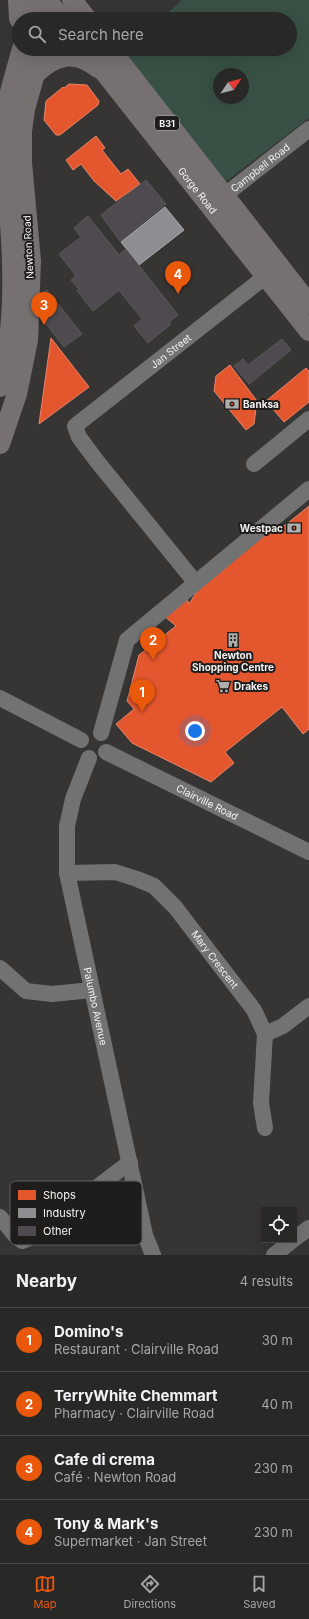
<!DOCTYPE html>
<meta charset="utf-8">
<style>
body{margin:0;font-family:Inter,sans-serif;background:#343433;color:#f1f3f6}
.controls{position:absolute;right:12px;bottom:12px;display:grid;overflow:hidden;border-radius:0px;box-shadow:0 4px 16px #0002}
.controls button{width:36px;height:36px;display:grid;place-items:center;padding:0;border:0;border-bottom:1px solid #444;background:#282827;color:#f1f3f6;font:20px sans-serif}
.compass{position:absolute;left:213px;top:68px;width:36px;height:36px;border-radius:50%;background:#282827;box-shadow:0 4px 16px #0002;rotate:55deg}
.you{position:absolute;left:195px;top:731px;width:14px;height:14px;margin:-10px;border:3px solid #fff;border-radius:50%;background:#1a73e8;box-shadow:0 0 0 6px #1a73e833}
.badge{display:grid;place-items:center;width:26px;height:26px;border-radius:50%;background:#ea580c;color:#fff;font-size:13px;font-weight:700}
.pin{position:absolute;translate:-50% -33px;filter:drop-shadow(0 1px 2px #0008)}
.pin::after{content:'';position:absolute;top:21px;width:14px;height:12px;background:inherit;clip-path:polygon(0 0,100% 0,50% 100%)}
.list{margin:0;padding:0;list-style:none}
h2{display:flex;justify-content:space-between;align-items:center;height:52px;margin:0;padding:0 16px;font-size:17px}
h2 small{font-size:13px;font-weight:400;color:#a5a6a7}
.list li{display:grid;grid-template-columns:26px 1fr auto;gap:12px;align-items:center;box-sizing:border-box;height:64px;padding:0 16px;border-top:1px solid #444}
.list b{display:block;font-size:15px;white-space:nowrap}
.list p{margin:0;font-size:13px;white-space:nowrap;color:#a5a6a7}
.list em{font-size:13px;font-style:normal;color:#a5a6a7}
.icon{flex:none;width:22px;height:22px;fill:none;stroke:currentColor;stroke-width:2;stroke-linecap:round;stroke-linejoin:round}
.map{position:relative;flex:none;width:309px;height:1255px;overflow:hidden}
.search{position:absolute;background:#282827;box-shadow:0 4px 16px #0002;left:12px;right:12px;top:12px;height:44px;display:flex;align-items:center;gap:10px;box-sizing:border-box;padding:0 14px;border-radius:22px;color:#a5a6a7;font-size:15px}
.sheet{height:308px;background:#282827}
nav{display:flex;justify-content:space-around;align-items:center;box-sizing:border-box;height:56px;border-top:1px solid #444;background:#282827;font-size:11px;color:#a5a6a7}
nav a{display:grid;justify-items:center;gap:2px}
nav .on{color:#ea580c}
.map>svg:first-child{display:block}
.green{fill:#395145;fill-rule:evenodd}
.shops{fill:#e4572e;stroke:#e88568}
.industry{fill:#8d8d92;stroke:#acabae}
.building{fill:#4e4a50;stroke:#595959}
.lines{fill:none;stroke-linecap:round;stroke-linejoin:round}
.minor{stroke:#737272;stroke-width:16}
.major{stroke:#767070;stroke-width:20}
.labels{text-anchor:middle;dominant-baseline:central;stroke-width:4;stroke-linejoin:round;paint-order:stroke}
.shield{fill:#1e1d1c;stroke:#b3b1b0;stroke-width:1}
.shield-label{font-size:9px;font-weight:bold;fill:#f3f1f0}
.street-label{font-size:10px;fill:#f3f1f0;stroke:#1e1d1c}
.poi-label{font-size:10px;font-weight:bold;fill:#f3f1f0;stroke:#1e1d1c;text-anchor:start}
.key{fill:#1e1d1c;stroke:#5e5d5c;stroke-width:1}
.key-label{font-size:11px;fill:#f3f1f0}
</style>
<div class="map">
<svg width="309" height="1255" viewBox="0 0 309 1255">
<rect width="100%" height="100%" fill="#363534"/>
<path class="green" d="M182,0H309V118L225,182L121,55L127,49H290V19H161ZM219,74H243V98H219Z"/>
<path class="shops" d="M69,84L87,85L99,101L98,105L60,135H56L44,120L46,101L63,87L64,88Z
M96,136L105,148L102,150L121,174L128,169L140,184L116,201L94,181L81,164L73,170L66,160Z
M51,338L89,387L39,424Z
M230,365L257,401L254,424L246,430L214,391L216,376Z
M306,368L309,371V402L284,422L266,401Z
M309,506V729L303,734L282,707L225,752L234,763L211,782L132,743L116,724L134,709L127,701L139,655L176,626L163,615L186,597L189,604L204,580L268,533L278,530L288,523Z"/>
<path class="industry" d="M165,207L184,230L139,265L121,242Z"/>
<path class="building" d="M146,180L166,204L120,241L101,215Z
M88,216L119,255L126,249L178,315L169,322L171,324L148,343L134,326L142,319L119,290L93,311L77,291L79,289L71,280L76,276L59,254L81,237L74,228Z
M47,290L82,334L64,347L44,321L43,292Z
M282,339L291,350L249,384L234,366L243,359L248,365Z"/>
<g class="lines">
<g class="minor">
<path id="s1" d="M216,202L309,129"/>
<path d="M254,464L309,419"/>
<path id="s2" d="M195,582L96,460L79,437L75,426L266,276"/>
<path d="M0,698L81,740"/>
<path d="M101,733L127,640L309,489"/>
<path id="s3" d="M106,752L309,852"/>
<path id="s4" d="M89,758L73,799L67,826V873L145,1235L153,1255"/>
<path id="s5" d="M67,873L115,872L137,879L154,886L175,907L254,1010L265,1034L261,1103L265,1128"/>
<path d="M0,968L26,991L52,994L92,990"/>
<path d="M265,1034L283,1026L309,1006"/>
<path d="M0,1217L14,1234L22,1241L32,1237L130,1162"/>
<path d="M294,1239L309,1228"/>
<path d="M274,1255L293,1240"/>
</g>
<g class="major">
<path d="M18,0L19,19"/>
<path d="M47,0L62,19"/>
<path d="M72,0L87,19"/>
<path d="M31,19L36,0"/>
<path id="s6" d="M86,49L309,331"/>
<path d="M110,49L309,304"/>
<path d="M35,74C56,54 74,50 98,68"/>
<path d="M0,387C14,333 14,279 10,224C8,193 3,163 4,132C4,107 15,74 22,49"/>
<path d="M0,444L17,394L28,340L31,261L22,163V131L25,109L42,49"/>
</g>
</g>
<defs>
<symbol id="bank-bare" viewBox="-9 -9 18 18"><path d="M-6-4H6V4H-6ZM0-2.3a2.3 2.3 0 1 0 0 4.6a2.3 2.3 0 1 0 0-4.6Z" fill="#b1afae" stroke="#1e1d1c" stroke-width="2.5" paint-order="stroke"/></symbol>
<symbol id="building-bare" viewBox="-9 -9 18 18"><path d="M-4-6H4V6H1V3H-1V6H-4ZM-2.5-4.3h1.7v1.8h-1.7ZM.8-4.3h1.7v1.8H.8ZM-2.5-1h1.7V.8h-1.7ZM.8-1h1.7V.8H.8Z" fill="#b1afae" stroke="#1e1d1c" stroke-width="2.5" paint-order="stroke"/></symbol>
<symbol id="supermarket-bare" viewBox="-9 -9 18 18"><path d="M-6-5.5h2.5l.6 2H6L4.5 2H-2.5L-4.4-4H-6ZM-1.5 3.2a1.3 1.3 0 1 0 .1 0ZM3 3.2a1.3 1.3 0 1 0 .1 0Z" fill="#b1afae" stroke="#1e1d1c" stroke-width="2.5" paint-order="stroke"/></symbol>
</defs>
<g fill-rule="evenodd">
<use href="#bank-bare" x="222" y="394" width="20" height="20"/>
<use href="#bank-bare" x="284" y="518" width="20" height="20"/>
<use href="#building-bare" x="223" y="630" width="20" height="20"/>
<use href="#supermarket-bare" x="213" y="676" width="20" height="20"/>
</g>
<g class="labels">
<rect class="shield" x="155" y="116" width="24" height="14" rx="3"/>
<g class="shield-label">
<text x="167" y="123">B31</text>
</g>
<g class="street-label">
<text stroke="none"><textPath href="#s1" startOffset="56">Campbell Road</textPath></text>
<text stroke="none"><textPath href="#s6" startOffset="180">Gorge Road</textPath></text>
<text transform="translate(28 247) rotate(-93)">Newton Road</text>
<text stroke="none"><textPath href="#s2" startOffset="319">Jan Street</textPath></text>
<text stroke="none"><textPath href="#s3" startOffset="113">Clairville Road</textPath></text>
<text stroke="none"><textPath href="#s5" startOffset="185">Mary Crescent</textPath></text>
<text stroke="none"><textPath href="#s4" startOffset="255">Palumbo Avenue</textPath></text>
</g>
<g class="poi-label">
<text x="243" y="404">Banksa</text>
<text x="283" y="528" text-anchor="end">Westpac</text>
<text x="233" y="655" text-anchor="middle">Newton<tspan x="233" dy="12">Shopping Centre</tspan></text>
<text x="234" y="686">Drakes</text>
</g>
</g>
<rect x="10" y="1181" width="132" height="64" rx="6" class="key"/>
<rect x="18" y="1190" width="18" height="10" fill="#e4572e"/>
<rect x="18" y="1208" width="18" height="10" fill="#8d8d92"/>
<rect x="18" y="1226" width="18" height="10" fill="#4e4a50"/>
<g class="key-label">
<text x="43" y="1199">Shops</text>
<text x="43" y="1217">Industry</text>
<text x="43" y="1235">Other</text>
</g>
</svg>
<div class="controls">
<button><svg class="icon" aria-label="locate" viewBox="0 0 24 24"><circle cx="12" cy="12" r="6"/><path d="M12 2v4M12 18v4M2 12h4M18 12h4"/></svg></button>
</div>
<svg class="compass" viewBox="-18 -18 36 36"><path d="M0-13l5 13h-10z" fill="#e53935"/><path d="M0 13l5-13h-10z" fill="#a5a6a7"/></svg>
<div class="you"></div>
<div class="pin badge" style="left:142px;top:712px">1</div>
<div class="pin badge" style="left:153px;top:660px">2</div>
<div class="pin badge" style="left:44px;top:325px">3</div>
<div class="pin badge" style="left:178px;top:294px">4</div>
<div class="search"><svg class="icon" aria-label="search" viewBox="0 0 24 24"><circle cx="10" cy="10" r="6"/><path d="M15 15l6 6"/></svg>Search here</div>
</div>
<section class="sheet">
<h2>Nearby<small>4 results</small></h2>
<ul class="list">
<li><span class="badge">1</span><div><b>Domino's</b><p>Restaurant · Clairville Road</p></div><em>30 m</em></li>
<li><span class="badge">2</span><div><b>TerryWhite Chemmart</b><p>Pharmacy · Clairville Road</p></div><em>40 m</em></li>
<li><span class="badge">3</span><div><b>Cafe di crema</b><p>Café · Newton Road</p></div><em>230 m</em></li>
<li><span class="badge">4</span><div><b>Tony &amp; Mark's</b><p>Supermarket · Jan Street</p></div><em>230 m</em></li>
</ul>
</section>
<nav>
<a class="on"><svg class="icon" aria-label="map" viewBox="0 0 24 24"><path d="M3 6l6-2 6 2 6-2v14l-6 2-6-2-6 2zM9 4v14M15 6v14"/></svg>Map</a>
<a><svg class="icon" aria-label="directions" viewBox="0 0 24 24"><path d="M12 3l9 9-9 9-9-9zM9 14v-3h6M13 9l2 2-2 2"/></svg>Directions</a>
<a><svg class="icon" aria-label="saved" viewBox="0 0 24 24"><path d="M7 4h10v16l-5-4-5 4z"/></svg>Saved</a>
</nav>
